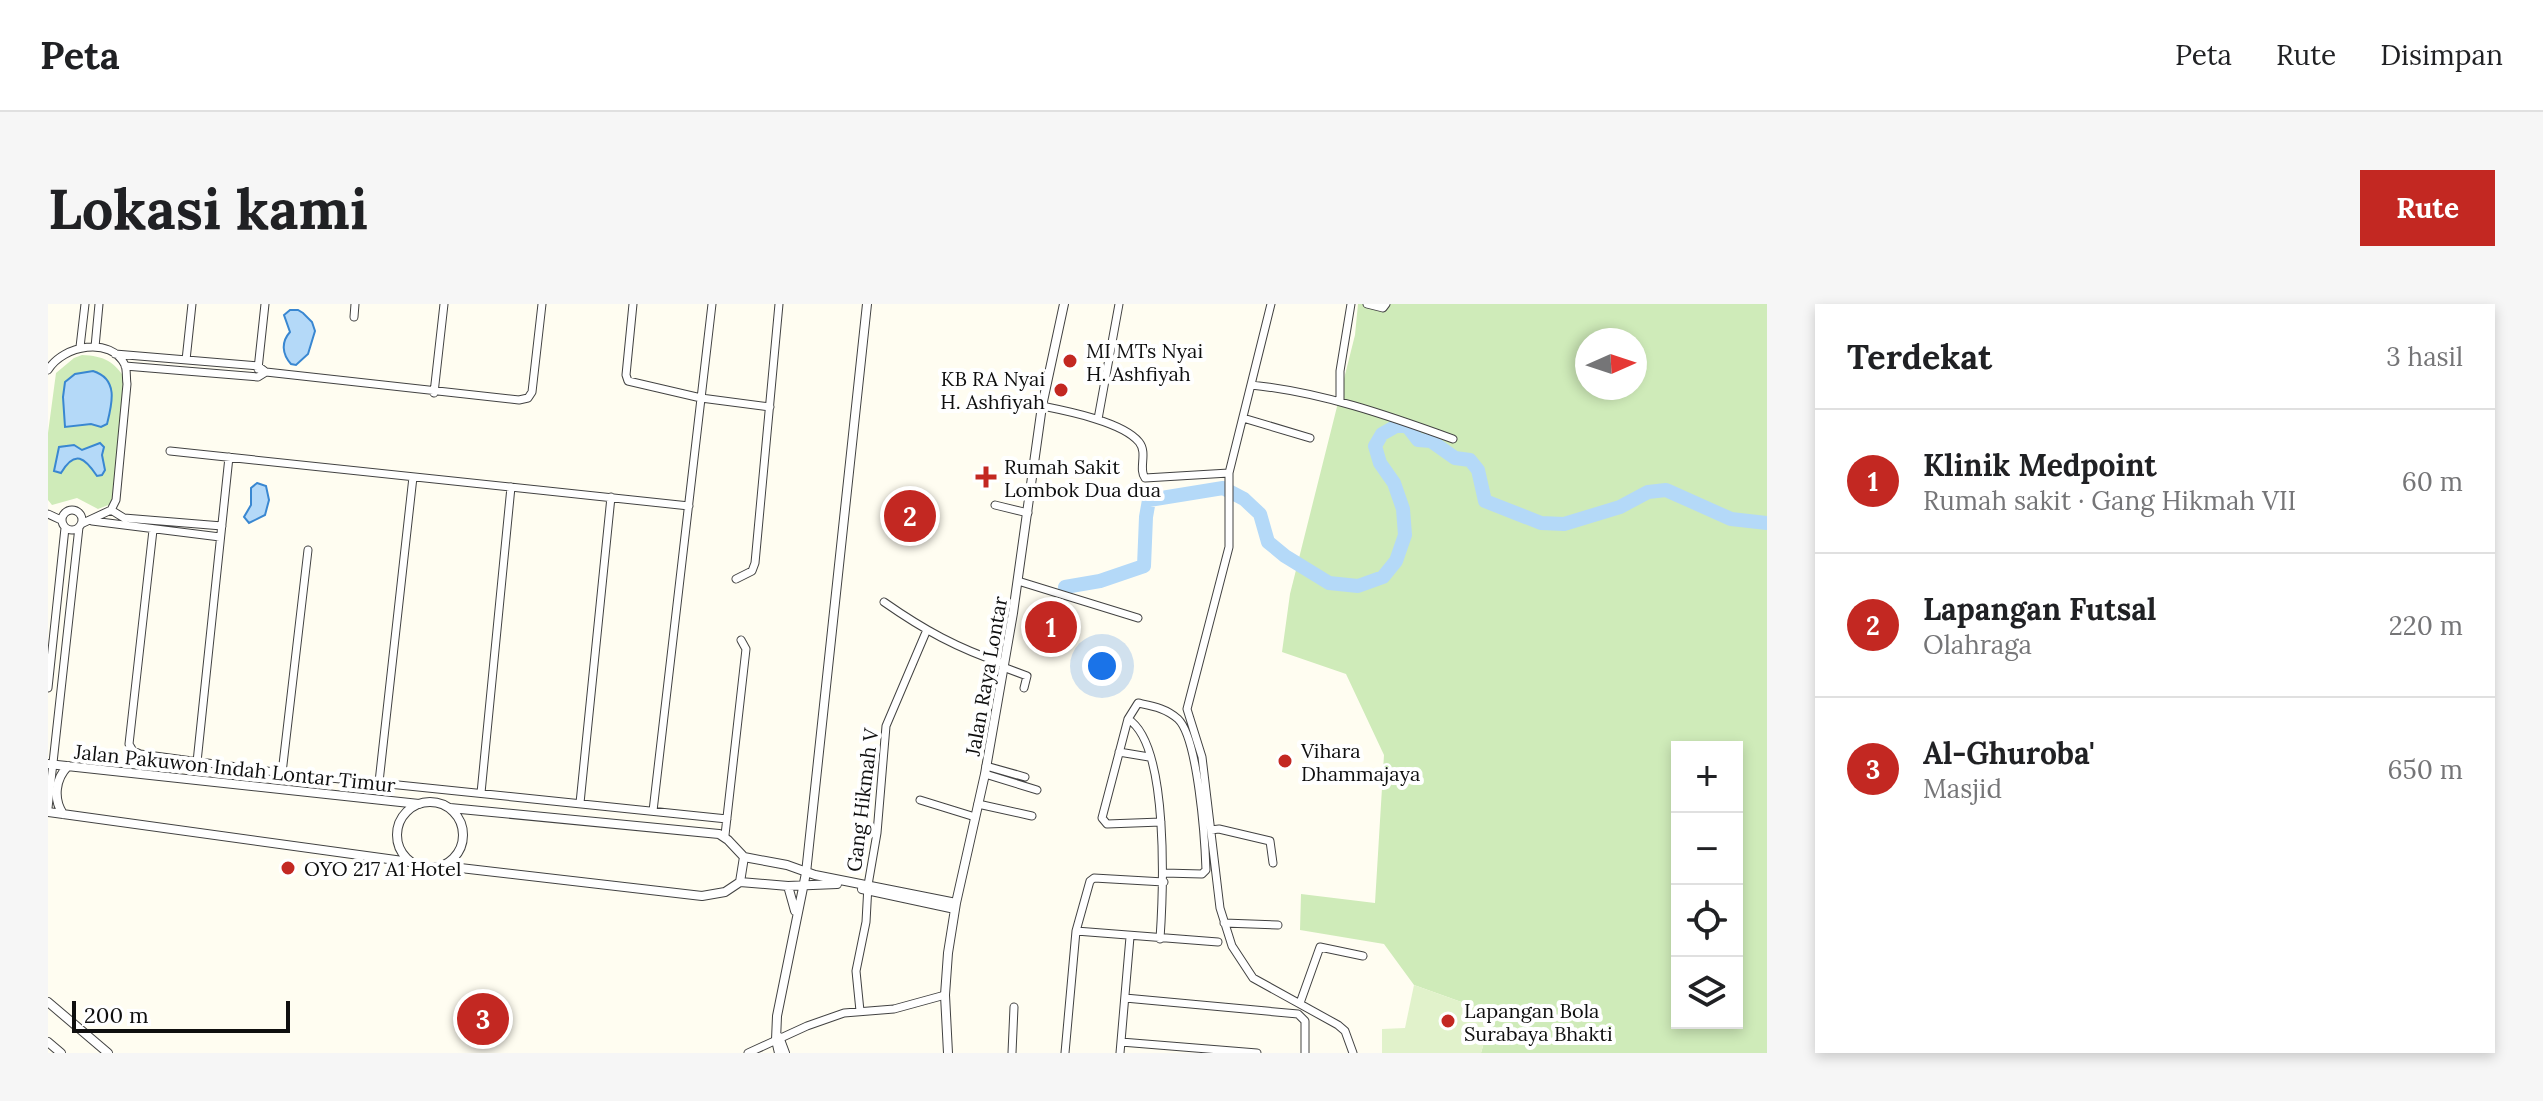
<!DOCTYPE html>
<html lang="id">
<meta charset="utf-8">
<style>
body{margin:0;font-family:Lora,serif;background:#f6f6f6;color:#202124}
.controls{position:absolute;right:24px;bottom:24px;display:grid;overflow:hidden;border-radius:0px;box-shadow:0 4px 12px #0003}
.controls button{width:72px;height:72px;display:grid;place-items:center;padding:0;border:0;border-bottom:2px solid #e0e0e0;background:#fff;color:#202124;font:40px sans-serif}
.compass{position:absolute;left:1527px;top:24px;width:72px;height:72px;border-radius:50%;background:#fff;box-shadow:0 4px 12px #0003;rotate:87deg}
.scale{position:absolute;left:24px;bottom:20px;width:218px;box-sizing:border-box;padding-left:8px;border:4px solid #0f0f0f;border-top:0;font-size:22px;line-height:28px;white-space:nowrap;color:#0f0f0f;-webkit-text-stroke:6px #fff;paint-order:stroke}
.you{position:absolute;left:1054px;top:362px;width:28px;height:28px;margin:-20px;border:6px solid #fff;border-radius:50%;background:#1a73e8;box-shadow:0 0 0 12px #1a73e833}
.badge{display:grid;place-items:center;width:52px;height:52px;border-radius:50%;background:#c32822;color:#fff;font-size:26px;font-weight:700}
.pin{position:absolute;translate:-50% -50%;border:4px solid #fff;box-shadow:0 2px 8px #0006}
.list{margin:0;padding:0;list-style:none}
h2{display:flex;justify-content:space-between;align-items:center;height:104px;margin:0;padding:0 32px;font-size:34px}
h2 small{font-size:26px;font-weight:400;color:#757577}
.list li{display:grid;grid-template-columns:52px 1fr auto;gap:24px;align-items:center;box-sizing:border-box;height:144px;padding:0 32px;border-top:2px solid #e0e0e0}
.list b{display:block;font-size:30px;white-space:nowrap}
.list p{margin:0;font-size:26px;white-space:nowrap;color:#757577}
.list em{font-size:26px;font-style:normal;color:#757577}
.icon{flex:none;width:44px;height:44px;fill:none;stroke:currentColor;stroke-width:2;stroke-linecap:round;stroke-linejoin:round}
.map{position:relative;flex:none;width:1719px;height:749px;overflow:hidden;border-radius:0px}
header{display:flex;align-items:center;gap:48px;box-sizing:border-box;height:112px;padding:0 40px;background:#fff;border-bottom:2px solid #e0e0e0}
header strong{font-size:38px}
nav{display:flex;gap:44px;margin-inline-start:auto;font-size:28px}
.intro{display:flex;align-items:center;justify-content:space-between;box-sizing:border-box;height:192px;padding:0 48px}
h1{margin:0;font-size:56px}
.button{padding:20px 36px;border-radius:0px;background:#c32822;color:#fff;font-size:28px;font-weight:700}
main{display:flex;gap:48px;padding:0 48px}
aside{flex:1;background:#fff;border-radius:0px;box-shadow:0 4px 12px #0003}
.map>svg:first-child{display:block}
.green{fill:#cfebb9;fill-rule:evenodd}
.pitch{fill:#e1f2cb}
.water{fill:#b4d9f8;stroke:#3987d1;stroke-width:2}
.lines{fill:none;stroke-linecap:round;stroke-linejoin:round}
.river{stroke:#b4d9f8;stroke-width:14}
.minor-casing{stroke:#424242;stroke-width:9}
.tertiary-casing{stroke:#424242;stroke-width:10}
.minor{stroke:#fff;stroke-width:7}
.tertiary{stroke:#fff;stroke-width:8}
.poi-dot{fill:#c32822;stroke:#fff;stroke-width:3}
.labels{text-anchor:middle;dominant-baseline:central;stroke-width:8;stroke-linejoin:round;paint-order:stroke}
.poi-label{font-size:20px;fill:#0f0f0f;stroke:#fff;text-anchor:start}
.street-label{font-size:20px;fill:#0f0f0f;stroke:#fff}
</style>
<header>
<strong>Peta</strong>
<nav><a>Peta</a><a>Rute</a><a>Disimpan</a></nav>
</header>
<div class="intro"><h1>Lokasi kami</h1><a class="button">Rute</a></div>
<main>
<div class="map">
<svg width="1719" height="749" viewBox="0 0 1719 749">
<rect width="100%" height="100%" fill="#fffdf1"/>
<path class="green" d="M1310,0H1719V749H1433L1444,709L1366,681L1336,640L1252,626L1253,590L1327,599L1336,451L1298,370L1234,348L1242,290L1307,31ZM1539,36H1587V84H1539ZM1629,443H1689V719H1629Z
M34,51C56,52 66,57 78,76L65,193L63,200L50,205L29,194L4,201L0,196V129L8,69L26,54Z"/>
<path class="pitch" d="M1366,681L1444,709L1433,749H1334V725L1357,724Z"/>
<path class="water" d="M242,6H250L255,9L264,18L267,27L260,50L248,61L243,60C234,50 233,38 242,28L236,11Z
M45,67C71,75 64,100 59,120L53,123L43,120L17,123L15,93L17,78L27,70Z
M52,139L56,143L54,151L57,166L54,171L49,172C37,154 27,145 13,169L6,167L11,143L26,141L34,146Z
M209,179L218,182L221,196L217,211L201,219L196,213L203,201V184Z"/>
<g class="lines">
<path class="river" d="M1017,283L1052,277L1096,262L1098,213L1101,196L1175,184L1196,195L1212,210L1220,238L1237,252L1281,279L1310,282L1335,273L1348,257L1357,231L1355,205L1346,179L1332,159L1327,142L1334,130L1350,121L1360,123L1370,136L1383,137L1407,154L1422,156L1430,166L1437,197L1493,219L1516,220L1572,203L1600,188L1618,186L1683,215L1719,219"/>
<defs>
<path id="minor" d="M585,0L578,71L580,77L653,94L722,103
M1223,0L1181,169V243L1139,405L1154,453L1172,604L1184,642L1205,674L1290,721L1297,727L1305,749
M1319,0L1335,4L1338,0
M306,13L307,0
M32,43L37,0
M47,43L51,0
M67,50L210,62L218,68L210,73L77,62
M138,56L144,0
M210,65L217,0
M0,66C15,41 63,32 77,61C79,66 78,75 79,80L68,196L63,206L33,220
M218,68L471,96L480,94L484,88L494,0
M1203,81C1273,88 1339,111 1405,135
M386,89L396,0
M1292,97V67L1303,0
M994,102C1019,107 1075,118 1091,138C1100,149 1090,165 1097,174L1181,169
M1195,114L1262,134
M1050,115L1071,0
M122,147L641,202
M947,201L980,209
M14 216a10 10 0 1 1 20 0a10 10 0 1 1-20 0Z
M63,206L76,214L174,222
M0,210L13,216
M44,217L172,233
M105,226L81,440L85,447L92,450L234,469L679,515
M688,275L704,267L707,259L731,0
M970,277L1090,314
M836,298C876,326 909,344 956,360
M955,363L979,372L976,384
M0,384L17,224
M1080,415C1122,441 1115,591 1112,635
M1071,448L1101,453
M149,458L181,153
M938,462L977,473
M234,469L260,246
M937,470L989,486
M331,478L365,173
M433,489L463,183
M872,496L927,513
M532,499L563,193
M930,500L984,512
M0,504L31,223
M605,507L664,0
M1113,518L1059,520L1054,514L1080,415L1090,399C1104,402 1118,404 1130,415C1150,434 1157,536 1158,566L1154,570L1116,569
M1163,526L1171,525L1222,537L1225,559
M671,530L677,531L698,345L693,336
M1176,619L1230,621
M1028,627L1170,638
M1077,694L1250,710L1257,717V749
M1252,699L1272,643L1315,652
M812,707L808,667L818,618L820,581L829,529L838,422L878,328
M1073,738L1209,749
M700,749L759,722L796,709L846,705L897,691
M964,749L966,703
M1017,749L1028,627L1042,577L1046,574L1116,578
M1072,749L1082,633"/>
<path id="tertiary" d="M0,460L371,500
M349 531a33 33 0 1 1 66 0a33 33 0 1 1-66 0Z
M402,504L671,530L680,536L696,553L739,561L767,571L908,599
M0,508L362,558
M15,510C5,495 7,475 20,462
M395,562L654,592L677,588L692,578L740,582L789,580
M692,578L696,553
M740,582L747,607
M814,585L907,605
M0,698L60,749
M731,733L737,749
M0,738L13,749
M731,749L728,736L729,712L758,569L819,0
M900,749L897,691L900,649L908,599L937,470L965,309L994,102L1016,0"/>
</defs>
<use href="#minor" class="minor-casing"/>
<use href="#tertiary" class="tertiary-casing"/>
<use href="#minor" class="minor"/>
<use href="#tertiary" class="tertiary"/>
</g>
<g class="poi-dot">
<circle cx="1022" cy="57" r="8"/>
<circle cx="1013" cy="86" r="8"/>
<path d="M934 161h8v8h8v8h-8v8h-8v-8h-8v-8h8z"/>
<circle cx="1237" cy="457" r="8"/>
<circle cx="240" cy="564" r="8"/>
<circle cx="1400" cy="717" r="8"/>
</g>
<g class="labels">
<g class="poi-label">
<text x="1038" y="46">MI MTs Nyai<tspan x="1038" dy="23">H. Ashfiyah</tspan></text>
<text x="997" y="74" text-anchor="end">KB RA Nyai<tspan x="997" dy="23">H. Ashfiyah</tspan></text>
<text x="956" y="162">Rumah Sakit<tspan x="956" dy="23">Lombok Dua dua</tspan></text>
<text x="1253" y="446">Vihara<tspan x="1253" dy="23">Dhammajaya</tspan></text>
<text x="256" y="564">OYO 217 A1 Hotel</text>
<text x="1416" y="706">Lapangan Bola<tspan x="1416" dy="23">Surabaya Bhakti</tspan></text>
</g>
<g class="street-label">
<text transform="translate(938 372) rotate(-80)">Jalan Raya Lontar</text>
<text transform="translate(187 464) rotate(6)">Jalan Pakuwon Indah Lontar Timur</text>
<text transform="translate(814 496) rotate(-83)">Gang Hikmah V</text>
</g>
</g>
</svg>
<div class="controls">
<button>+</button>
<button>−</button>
<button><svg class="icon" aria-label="locate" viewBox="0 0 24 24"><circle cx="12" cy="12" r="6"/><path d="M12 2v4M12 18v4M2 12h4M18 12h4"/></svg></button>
<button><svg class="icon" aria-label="layers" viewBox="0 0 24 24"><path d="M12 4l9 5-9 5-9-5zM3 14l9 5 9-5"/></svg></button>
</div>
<svg class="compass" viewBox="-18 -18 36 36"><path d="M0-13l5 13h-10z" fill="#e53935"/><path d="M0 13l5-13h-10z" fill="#757577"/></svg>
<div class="scale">200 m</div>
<div class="you"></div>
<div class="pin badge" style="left:1003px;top:323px">1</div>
<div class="pin badge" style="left:862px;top:212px">2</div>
<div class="pin badge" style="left:435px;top:715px">3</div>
</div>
<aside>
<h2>Terdekat<small>3 hasil</small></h2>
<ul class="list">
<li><span class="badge">1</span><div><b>Klinik Medpoint</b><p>Rumah sakit · Gang Hikmah VII</p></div><em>60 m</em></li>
<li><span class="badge">2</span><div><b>Lapangan Futsal</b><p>Olahraga</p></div><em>220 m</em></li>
<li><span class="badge">3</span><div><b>Al-Ghuroba'</b><p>Masjid</p></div><em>650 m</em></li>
</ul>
</aside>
</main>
